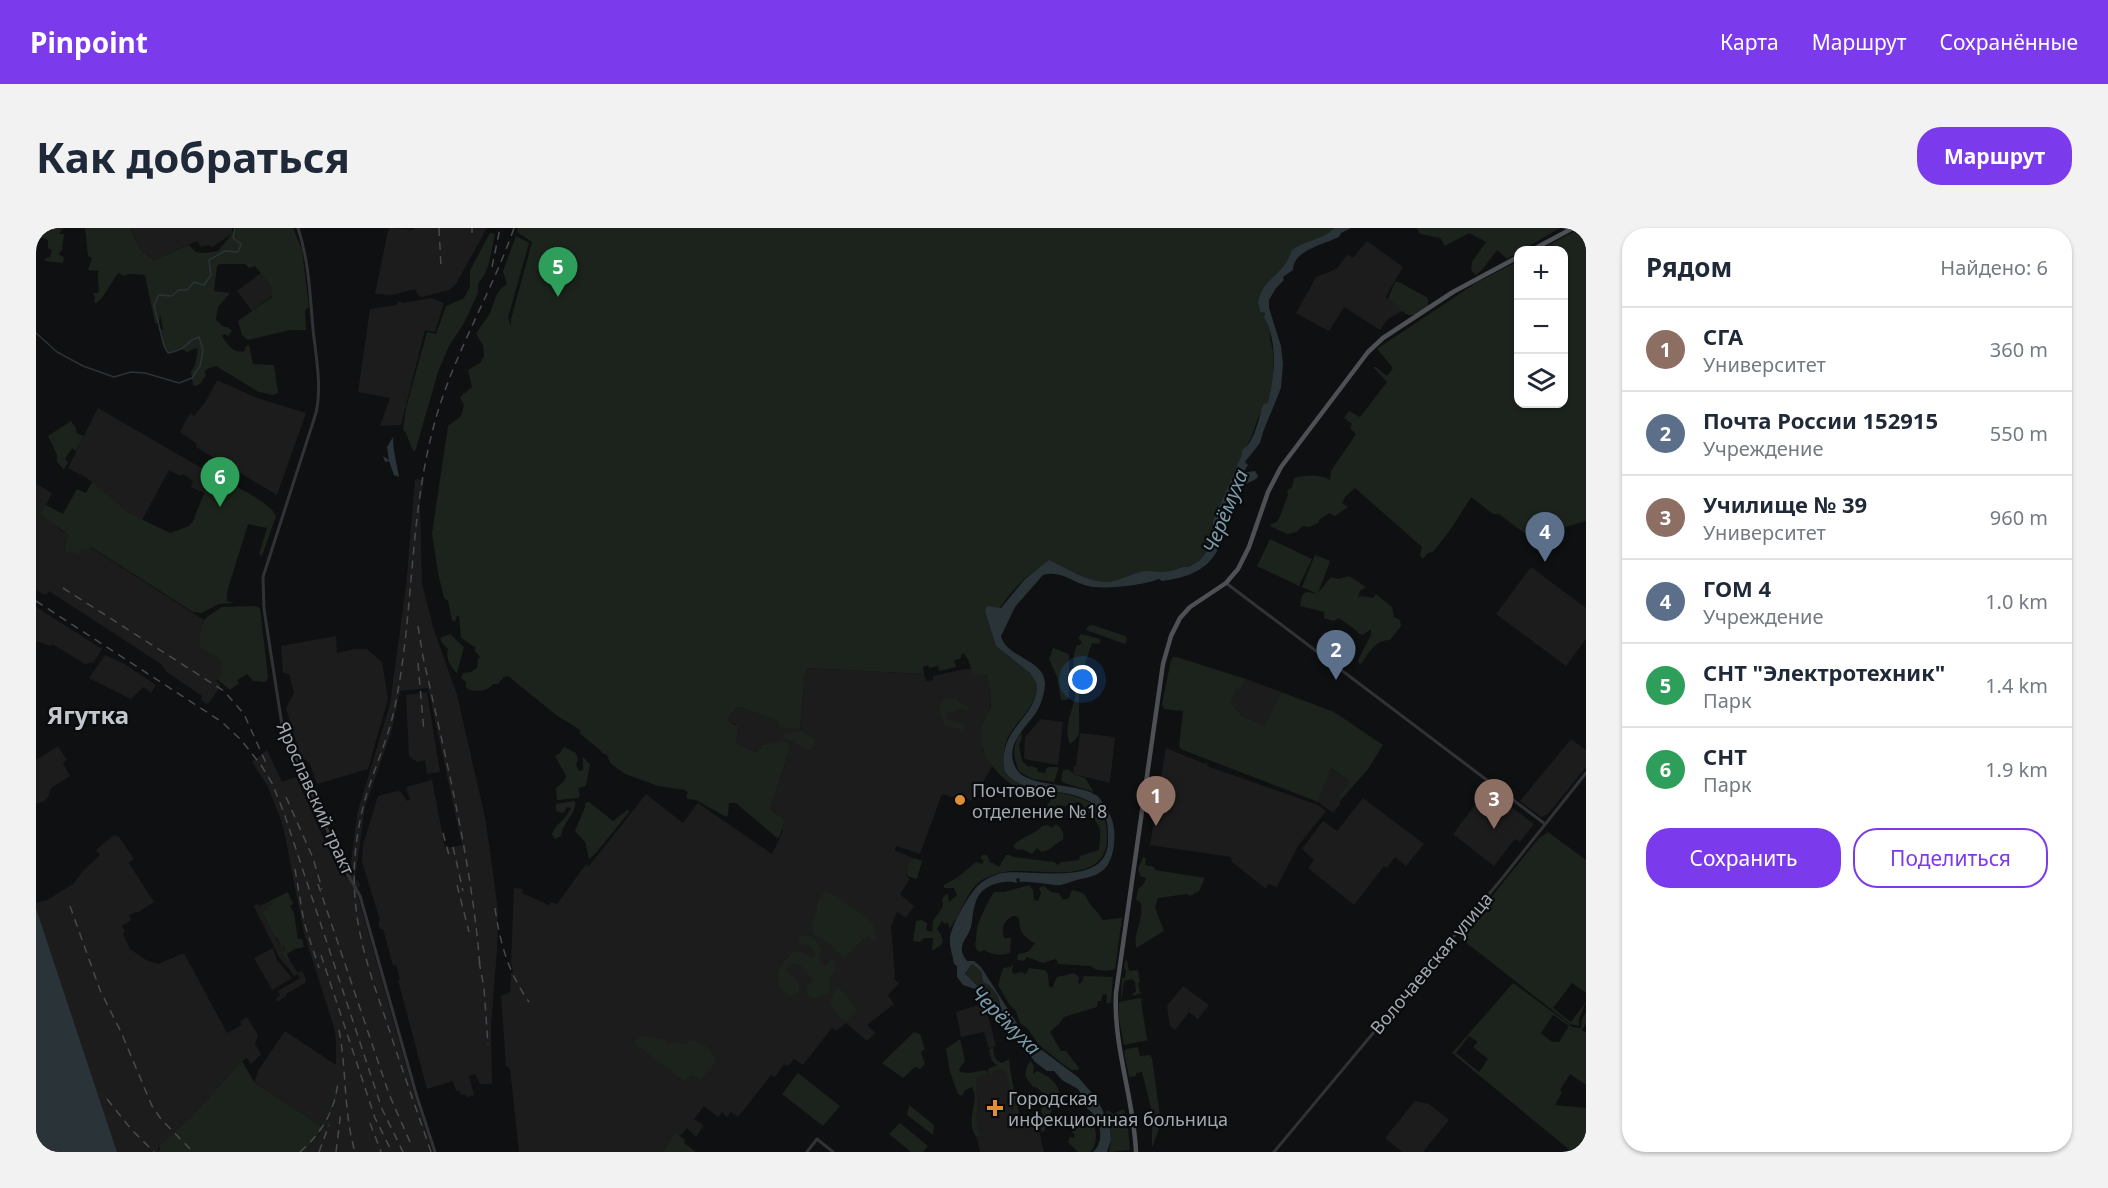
<!DOCTYPE html>
<html lang="ru">
<meta charset="utf-8">
<style>
body{margin:0;font-family:"Noto Sans",sans-serif;background:#f2f2f3;color:#1f2937}
.controls{position:absolute;right:18px;top:18px;display:grid;overflow:hidden;border-radius:12px;box-shadow:0 2px 4px #0004}
.controls button{width:54px;height:54px;display:grid;place-items:center;padding:0;border:0;border-bottom:2px solid #e0e1e3;background:#fff;color:#1f2937;font:30px sans-serif}
.you{position:absolute;left:1047px;top:452px;width:21px;height:21px;margin:-15px;border:4px solid #fff;border-radius:50%;background:#1a73e8;box-shadow:0 0 0 9px #1a73e833}
.badge{display:grid;place-items:center;width:39px;height:39px;border-radius:50%;background:#7c3aed;color:#fff;font-size:20px;font-weight:700}
.pin{position:absolute;translate:-50% -50px;filter:drop-shadow(0 2px 3px #0008)}
.pin::after{content:'';position:absolute;top:32px;width:21px;height:18px;background:inherit;clip-path:polygon(0 0,100% 0,50% 100%)}
.list{margin:0;padding:0;list-style:none}
h2{display:flex;justify-content:space-between;align-items:center;height:78px;margin:0;padding:0 24px;font-size:26px}
h2 small{font-size:20px;font-weight:400;color:#747a83}
.list li{display:grid;grid-template-columns:39px 1fr auto;gap:18px;align-items:center;box-sizing:border-box;height:84px;padding:0 24px;border-top:2px solid #e0e1e3}
.list b{display:block;font-size:22px;white-space:nowrap}
.list p{margin:0;font-size:20px;white-space:nowrap;color:#747a83}
.list em{font-size:20px;font-style:normal;color:#747a83}
.actions{display:flex;gap:12px;padding:18px 24px}
.actions a{flex:1;padding:14px 0;border:2px solid #7c3aed;border-radius:24px;text-align:center;font-size:21px;color:#7c3aed}
.actions .main{background:#7c3aed;color:#fff}
.icon{flex:none;width:33px;height:33px;fill:none;stroke:currentColor;stroke-width:2;stroke-linecap:round;stroke-linejoin:round}
.map{position:relative;flex:none;width:1550px;height:924px;overflow:hidden;border-radius:24px}
header{display:flex;align-items:center;gap:36px;box-sizing:border-box;height:84px;padding:0 30px;background:#7c3aed;color:#fff}
header strong{font-size:28px}
nav{display:flex;gap:33px;margin-inline-start:auto;font-size:21px}
.intro{display:flex;align-items:center;justify-content:space-between;box-sizing:border-box;height:144px;padding:0 36px}
h1{margin:0;font-size:42px}
.button{padding:15px 27px;border-radius:24px;background:#7c3aed;color:#fff;font-size:21px;font-weight:700}
main{display:flex;gap:36px;padding:0 36px}
aside{flex:1;background:#fff;border-radius:24px;box-shadow:0 2px 4px #0004}
.map>svg:first-child{display:block}
.built{fill:#1c1c1d}
.green{fill:#1c231c;fill-rule:evenodd}
.water{fill:#2a3338;fill-rule:evenodd}
.lines{fill:none;stroke-linecap:round;stroke-linejoin:round}
.stream{stroke:#2a3338;stroke-width:1.5}
.tertiary{stroke:#313235;stroke-width:3}
.primary{stroke:#4d5054;stroke-width:4.5}
.rail{stroke:#484a4e;stroke-width:1.5;stroke-dasharray:8 6;stroke-linecap:butt}
.poi-dot{fill:#e18f37;stroke:#0a0b0c;stroke-width:2}
.labels{text-anchor:middle;dominant-baseline:central;stroke-width:4.5;stroke-linejoin:round;paint-order:stroke}
.poi-label{font-size:18px;fill:#a2a8b0;stroke:#0a0b0c;text-anchor:start}
.street-label{font-size:18px;fill:#a2a8b0;stroke:#0a0b0c}
.water-label{font-size:20px;font-style:italic;fill:#7b9aa9;stroke:#0a0b0c}
.district-label{font-size:24px;font-weight:bold;fill:#c2c7cd;stroke:#0a0b0c}
</style>
<header>
<strong>Pinpoint</strong>
<nav><a>Карта</a><a>Маршрут</a><a>Сохранённые</a></nav>
</header>
<div class="intro"><h1>Как добраться</h1><a class="button">Маршрут</a></div>
<main>
<div class="map">
<svg width="1550" height="924" viewBox="0 0 1550 924">
<rect width="100%" height="100%" fill="#0f1011"/>
<path class="built" d="M94,0H196L197,5L175,20L173,17L165,19L161,13L117,32L104,21Z
M354,0L377,2V0H451L420,56L413,62L386,69L382,67L379,61L356,67L339,66L352,3Z
M1331,13L1367,39L1350,68V70L1367,81L1366,83L1352,91L1344,102L1308,79L1293,103L1260,85L1280,49L1300,41L1312,26L1317,30Z
M225,45L235,58L236,68L216,83L201,63Z
M395,70L408,75L399,104L389,102L365,197L344,198L354,170L322,164L334,81L361,77L362,73L367,75Z
M181,152L221,170L270,185L241,267L160,219L161,216L144,204L154,185L158,188L170,173Z
M62,180L174,245L168,253L169,263L168,265L155,259L157,253L147,246L145,248L133,242L106,292L93,285L51,250L32,240Z
M379,251L388,252L384,276L386,356L398,402L421,467L449,589L456,637L462,683L461,722L455,796L456,856H444L439,846L433,848L438,867L432,869L428,866L425,867L423,862L420,863L417,853L391,861L362,752L364,751L360,737L357,738L347,701H344L342,694L344,692L326,634L327,617L342,568L361,563L365,564L371,573L374,571L370,559L396,552L409,620L426,617L392,460L364,463L355,505L329,579L319,650L325,657L320,662L379,869L397,924H267L283,907L299,877L298,867L292,887L285,898L218,854L223,841L249,803L300,837V814L299,803L268,705L247,598L232,559L216,534L231,522L246,554L260,549L302,642L309,649L314,644L321,586L354,476L370,358Z
M0,256L16,265L7,283L24,302L32,307L28,323L34,325L36,323L54,319L168,392L166,395L187,436V444L180,453L185,457L174,474L171,476L165,472L166,468L131,444L125,436L13,363L10,367L0,362Z
M1495,339L1550,380V411L1530,438L1460,386Z
M0,379L66,421L58,434L49,436L16,416L15,418L0,413Z
M300,408L301,425L318,421H331L346,434L352,471L332,541L281,556L274,536L264,527L250,480L258,465L253,446L247,445L245,418Z
M69,427L87,435L120,457L115,465L107,459L95,471L53,450Z
M770,440L888,446L890,453L897,452V448L929,441H936L951,446L955,472L946,520L956,539L935,573L930,570L929,573L906,566L884,626L861,618L858,622L877,630L870,648L874,651L864,666L878,678L870,690L861,684L855,698L859,748L858,751L863,755L852,767L858,776L831,797L839,805L831,813L810,795L800,803L796,800L767,837L758,831L752,838L748,836L739,849L735,847L702,889L695,884L691,889L686,884L682,889L668,878L658,891L668,897L660,909L651,900L644,908L641,906L627,924H483L474,841L470,838L465,768L474,764L475,751L476,750L474,746L477,744L475,735L478,660L487,661L486,665L513,677L515,674L521,676L550,636L553,638L610,566L647,595L662,575L736,626L747,603L745,602L748,591L734,581L754,520L742,515L726,517V520L719,524L699,515L700,496L694,495L692,491L700,480L704,479L764,499L768,457L766,448Z
M1210,451L1245,464L1229,499L1206,488L1193,475L1201,459L1205,461Z
M391,464L404,544L391,546L389,532L381,534L373,528L370,467Z
M1005,491L1027,494L1022,537L988,531L989,509Z
M1044,505L1079,509L1074,555L1037,546L1038,538H1040Z
M1535,511L1550,522V539L1512,586L1505,589L1484,573Z
M22,518L31,532L27,535L34,548L15,560L12,569L7,574L0,575V532Z
M1130,520L1167,535H1172L1171,538L1282,577L1290,583L1262,618L1241,659L1232,656L1230,661L1196,634L1195,629L1114,617Z
M1294,540L1314,554L1304,568V577L1297,585L1282,574Z
M1451,561L1498,596L1484,614L1479,611L1458,638L1417,606Z
M1327,570L1388,616L1370,638L1359,629L1351,640L1348,638L1318,677L1272,640L1278,632L1266,621L1287,593L1301,603Z
M78,607L83,609L98,631L93,635L118,674L101,685L100,684L93,687L95,692L86,698L89,703L87,706L94,721L110,732L122,736L148,725L191,805L206,797L204,793L211,789L222,807L219,816L225,826L215,836L211,830L206,833L155,889L123,918L122,924H81L0,680V675L11,672L37,656L47,643L64,627L60,622Z
M234,673L236,676L233,680L226,684L245,719L247,718L249,722L247,723L251,734L254,733L262,745L266,743L270,751L269,755L250,766V768L242,774L240,771L244,767L242,763L264,750L262,746L258,748L251,738L244,731L218,678L222,676L223,678Z
M237,720L241,732L256,750L236,762L218,730Z
M1147,758L1173,777L1162,791L1153,784L1139,802L1134,798L1131,778Z
M942,777L952,788L960,818L953,820L948,804L925,809L920,784Z
M971,838L982,890L999,886L1008,924H944L936,887L940,872L937,847Z
M1379,873L1393,876L1413,892L1387,924H1366L1349,910Z"/>
<path class="green" d="M0,0H31L26,1L23,6H28L26,22L22,26L28,29L27,35L9,33L10,30L14,29L16,22L12,20V12L0,7Z
M49,0H94L104,21L117,32L153,17L160,24L169,25L182,23L201,0H257L266,22L273,79L269,82L270,102H254L212,112L206,107L202,93L236,69L235,58L219,38L213,40L209,36H183L181,38L178,63L194,65L182,79L180,92L188,99H192L196,103L192,108L188,106L186,108C192,117 197,126 209,123L210,118L213,117L217,136L238,137L242,165L237,167L223,164L180,138L171,141L168,144L170,147L165,155L160,158L157,157L155,144L159,137L162,121L160,120L151,124L146,121L132,125L128,118L125,102L127,101L124,86L123,95H119L109,47L92,46L89,48L82,45L66,70L60,75L58,74L59,68L57,66L58,65H62C64,57 60,51 63,43L52,42L56,30L52,28Z
M482,0H1298C1287,12 1268,12 1255,23L1254,31L1234,53L1227,84L1234,104V110L1237,124V152L1232,174L1222,190L1215,210L1206,226L1177,293L1174,318L1163,333L1151,339C1145,338 1144,341 1138,342C1129,345 1119,343 1110,343C1096,345 1084,354 1069,354C1048,353 1032,340 1013,333C1006,339 997,344 989,350C976,363 962,381 953,396L960,418L994,445L1001,456C1002,478 982,491 972,509C969,515 968,521 968,528C968,556 992,560 1015,562L1014,566L1008,570L1000,567L989,570L987,565C965,549 940,531 946,499C948,490 955,484 955,474C955,466 952,455 951,446L937,448L932,431L927,425L924,431L918,432L920,439L903,443L902,438L893,440L892,437L887,439L888,446L770,440L769,447L767,449L768,457L764,499L761,501L744,499L741,492L704,479L700,480L692,491L694,495L702,498L700,515L719,524L726,520V517L747,513L753,517L754,520L734,581L748,591L744,608L741,610L700,575H693L692,587L690,589L660,572L652,571L650,568L652,565L649,562L622,558L589,546L574,535L571,527L566,525L563,521L544,506V502L520,487L472,448L468,449L462,456H457C451,464 443,463 433,462L430,459V454L425,450L427,445L435,444L441,440L442,431L444,429L438,422L440,420L425,410L423,388H421L419,394L416,392L412,373L408,370L402,345L396,305L412,198L425,188L428,177L424,169L436,159L432,142L444,135L448,128L447,117L440,106C444,99 450,92 454,85C459,73 459,63 471,56L467,43L480,8L493,15L472,90L475,98V91L496,14L481,4Z
M1381,0H1524L1471,31L1461,22L1447,41L1440,47L1435,42L1436,34L1450,14L1433,5L1409,18L1404,10L1384,6Z
M1545,0H1550V293L1503,307L1488,305L1463,286H1457L1435,269L1415,301L1397,324L1392,325L1387,331L1384,328L1386,319L1319,260L1309,269L1306,275L1312,279L1299,288L1293,285L1283,292V294L1274,299L1267,298L1260,304L1251,306L1234,298L1235,296L1241,294C1246,286 1248,276 1252,267L1251,263L1256,259L1258,250C1269,247 1285,246 1294,252L1295,243L1320,206L1314,200L1316,196L1308,190L1313,183L1324,189L1351,154L1337,139H1340L1351,148L1357,140L1342,122V120L1440,55L1482,33V176H1528V22H1503Z
M454,5L459,6C455,21 454,45 442,55V65L428,95L413,118L402,144L381,217L379,223H377L370,205L367,202L370,180L391,104L400,106L410,78L428,70L434,58V42Z
M1359,54H1363L1392,70V78C1370,97 1369,82 1352,71Z
M35,193L40,200V205L48,208L40,223L36,220L29,231L32,234L28,242L21,234V227L12,208Z
M174,245C191,255 233,272 240,288L226,328L223,326L231,300L212,296L191,364V373L199,375L183,376L165,385L157,384L55,319L49,322L46,321L42,327L36,323L34,325L28,323L32,307L5,286L10,277L27,286L41,261L50,265L56,254L93,285L134,305L153,298L157,293L169,263L168,253Z
M1234,311L1276,331L1263,358L1221,338Z
M1279,327L1294,333L1282,365L1295,349L1302,351L1313,348L1330,359L1324,363L1322,369L1326,368L1337,370L1340,366L1356,379L1358,389L1364,392L1365,398L1354,412C1338,412 1333,426 1324,437L1322,432L1335,407V401L1327,407L1321,405V403L1303,390L1297,393L1288,390V384L1264,378L1266,367L1270,364L1281,366L1266,359Z
M220,378L224,380L232,449L230,454L217,453L211,446L201,452L203,455L194,462L181,451L187,444L184,431L163,418C164,411 165,397 168,392C171,388 180,384 185,379Z
M1057,397L1089,408L1091,411L1089,416L1050,402L1052,398Z
M414,406L428,419L421,445C415,440 409,429 412,421L407,416L404,410Z
M1045,406L1064,411V414L1063,416L1056,415L1043,454V506L1039,512L1034,516C1027,501 1036,485 1039,469C1041,451 1033,435 1041,417H1044L1046,414L1042,410Z
M1017,420L1033,426V470L1031,472H1025L1021,449L1013,431Z
M1137,429H1140L1210,451L1205,461L1201,460L1194,475L1206,488L1229,498L1245,464L1298,484L1347,517L1332,541L1304,573L1303,568L1314,554L1295,540L1282,574L1147,522L1143,519L1147,483L1128,481L1126,476L1135,432Z
M921,468L922,473L928,478H932V482L922,481L919,484H911L909,491L929,496L927,502L909,498L903,482L906,473L910,470L917,472Z
M765,503L779,512L776,521L770,522L760,515L759,511L754,512L746,510L747,506Z
M985,504L986,509L983,518L986,533L993,539L996,538L1001,540L1002,544L1010,545V541L1013,539H1023L1018,554L996,551L983,543C977,529 976,518 985,504Z
M528,519L540,525L542,532L540,537L543,543L547,542V529L554,536L550,558L542,560L544,568L542,570L521,572L520,560L528,553L530,548L519,528L524,525Z
M1032,541L1039,547L1049,550L1058,564L1028,555L1025,552L1027,542Z
M1020,564C1036,568 1056,570 1065,585C1071,593 1071,601 1071,611C1070,658 1004,641 975,643C965,644 957,647 948,651C931,660 926,684 915,699L913,700L912,694L909,696L906,693L901,701L905,707L907,714L904,718L896,723L897,710H888L884,714L877,713L880,693L885,692L891,695L890,702L896,704L897,693L907,678L906,671L910,666L912,667L913,674L921,667L918,660H908V657L922,649L940,634L946,636L948,633L944,630L947,627H951L954,635H957L963,639L970,627H973L978,629L1018,634L1022,637L1025,634L1043,632L1044,628L1063,622C1063,615 1065,608 1064,602C1063,595 1048,578 1043,574L1032,576L1030,578L1021,577L1012,588L1010,587L1008,582Z
M538,573L540,575L537,584L527,600L525,608L519,611L516,606C519,596 531,591 535,580L531,579L527,585L520,583V576Z
M553,574L577,593L591,582L594,583L560,625L553,631L549,614L539,603L549,579V575Z
M1020,596C1025,600 1029,604 1027,612C1019,615 1015,623 1005,624L1001,620L996,626L986,621L981,622L977,618C985,608 998,608 1006,598L1012,597L1016,600Z
M1512,604L1550,632V765L1536,755L1517,780L1535,794L1550,774L1543,791V798L1534,796L1423,709L1503,610Z
M1107,629L1110,630L1109,637L1118,639L1119,642L1169,650L1163,663L1154,668L1151,666L1122,670L1119,679L1128,703L1100,720C1097,703 1108,693 1105,675L1100,672L1102,661L1107,657L1110,650L1104,648L1102,641Z
M878,630L886,633L881,651L871,648C872,637 869,639 878,630Z
M993,657L997,662L998,672L1002,673L1005,665L1003,660L1008,658L1015,664L1023,665L1027,672L1033,670L1036,662C1050,665 1048,665 1054,676C1058,683 1063,683 1066,692L1086,690L1079,741C1072,744 1059,743 1055,738L1022,736L1020,731L1007,735L991,729L988,733L981,732L982,726L992,724L999,715C988,710 983,703 983,691L980,688H976C967,695 965,699 968,710H975L974,725C966,728 955,727 948,722L944,724L941,722L939,716C941,710 940,707 941,701C943,691 952,673 958,664H968Z
M789,663L802,669L837,696L840,712L838,714L832,708C822,713 818,723 809,729L801,724L795,717L777,706C775,695 777,696 780,686C783,673 779,676 789,663Z
M252,664L257,676L254,678L258,685L262,711H266L268,719L259,721L251,726L254,733L251,734L246,724L249,722L248,718L245,719L241,709H239L226,684L233,680L232,678L236,676L234,673Z
M764,707C775,707 782,713 786,722L783,727L785,737L789,738L796,731C802,737 798,746 793,752L795,758L792,766L778,771C766,764 770,759 777,751L764,737L757,735L752,737L751,743L761,753L764,763L755,769C732,757 742,735 760,723L768,725L775,730L779,727L776,719L766,716L762,712Z
M1091,732L1093,743L1102,742L1104,754L1102,755L1104,764L1106,765L1097,768V765L1100,764L1099,754L1096,751L1088,753L1086,769H1085L1086,750H1089L1090,742L1088,740L1089,733Z
M936,736L945,743L947,754C956,757 964,770 964,780L959,778L950,764L929,747Z
M977,736L976,744L978,746L985,744L990,746L993,740L1009,742L1012,746L1013,758L1016,760L1021,749L1038,745L1043,749L1042,756L1046,754L1048,748L1077,749L1075,775H1070L1071,767L1067,766L1065,773H1062L1061,779L1028,789L1023,796L1014,804L1025,823H1030L1043,840L1042,842H1036L1028,837L1003,817L992,801L984,795L980,783L973,776L962,757L967,740L974,739Z
M1477,755L1537,799L1545,800L1546,791L1550,784V795L1546,802L1550,805V857L1534,846L1524,862L1526,864L1519,877L1550,880V924H1536L1416,825ZM1517,787L1533,798L1523,814H1516L1505,805ZM1433,808L1442,814L1437,819L1452,831L1443,844L1420,825Z
M802,758L821,782L811,792H806L794,774L798,763Z
M1103,770L1107,772L1105,773L1111,811L1113,812L1088,817L1083,791V774Z
M878,804L884,806L889,821L885,824L889,836L884,841L879,839L867,850L846,835Z
M606,808L628,811L632,817L638,813L648,816L658,812L672,820L679,829V835L664,852L656,847L648,853L597,814Z
M924,811L929,833L923,841L924,844L933,845L950,842L951,846L941,849C939,857 941,862 941,870C942,886 938,888 943,905L946,906L940,909C928,891 945,873 936,859L929,862L926,868L922,866L914,844L910,821Z
M957,819C958,827 958,832 966,835L973,831C975,854 982,875 985,898H983L970,845L965,841L957,844L958,846L954,847L952,841L961,837L956,833L953,822Z
M1102,819L1104,828L1114,827L1116,830L1125,895L1116,920V884L1106,844L1100,845V848L1093,849L1088,823L1090,821Z
M206,833L218,854L285,898L292,887L298,867H301C295,890 284,908 267,924H122L124,921L123,918L155,889Z
M995,833L998,838L997,846L1001,843C1015,848 1030,862 1021,876L1019,872L1016,874C1018,884 1012,889 1006,897L1010,899L1008,904L1005,903L1004,892L1001,888L1003,886L1007,887L1005,882L1008,876L1014,872L1000,859H997L989,848L991,838Z
M762,845L804,878L787,898L746,866Z
M873,877L898,897L897,907L871,887Z
M1088,881L1092,898L1094,922L1073,924C1077,905 1075,902 1070,884L1072,882L1077,886Z
M1047,887C1062,894 1063,912 1055,924H1042L1032,914L1034,909L1038,910L1039,907L1036,904L1035,894Z
M864,895L892,918L887,924H875L853,906Z
M640,905L649,912L648,915L660,924H627Z"/>
<path class="water" d="M1298,0H1315L1305,5L1303,9C1289,16 1257,22 1257,42L1247,49L1248,52L1240,60L1233,72V80L1245,118L1247,136L1245,160L1227,204L1224,215L1209,234L1212,237L1207,245L1219,243L1222,248L1220,251L1202,260C1197,270 1192,280 1189,290C1187,298 1187,306 1185,314C1176,341 1152,350 1126,353L1123,351C1108,357 1068,362 1052,358C1035,354 1026,342 1007,347L979,379L965,408C970,430 1009,431 1009,456C1009,466 1003,483 996,490C984,505 968,521 981,542C992,559 1039,555 1058,566C1064,568 1066,575 1070,580C1080,594 1080,611 1076,627C1069,649 1055,648 1037,653C1031,655 1026,658 1019,657C1007,656 996,653 983,654L984,651L982,650L980,651L981,655C969,651 950,656 943,667C937,676 937,689 935,699C931,712 919,718 931,733H938L945,739L991,811L1042,849L1061,871L1074,898L1075,912L1071,924H1057C1068,914 1065,898 1058,887C1055,883 1051,881 1048,876L1051,875L1042,861L1026,852L1018,843H1011L999,834L993,826L986,821L965,793L968,792L963,783L952,777L939,761L927,757L921,749V738L918,736C917,727 913,719 914,710C915,697 935,662 945,655C951,650 959,647 966,645C995,640 1072,661 1072,613C1072,603 1073,594 1067,586C1046,553 988,573 969,543C960,500 1002,491 1001,456L994,445L960,418L949,383L951,378L965,380L989,351L1013,332C1031,340 1049,353 1069,354C1084,354 1096,344 1110,343C1119,343 1129,345 1138,342C1144,341 1145,338 1152,339L1163,333L1174,319L1173,313L1176,310L1177,293L1206,226V222C1219,215 1223,188 1228,175L1230,176L1232,174C1239,147 1242,114 1228,89L1229,85L1224,84C1224,79 1221,76 1223,70C1228,51 1252,42 1255,23C1268,12 1287,12 1298,0ZM936,736L945,743L947,754C956,757 965,770 964,780L955,774L950,762H946L929,746Z
M357,209C357,223 361,236 363,249L358,247L353,233L349,234L347,228L353,232L351,219Z
M0,680L81,924H0Z"/>
<g class="lines">
<path class="stream" d="M0,105L21,124L47,138L78,149L95,144L109,145L143,155L156,150L164,138L167,123L163,109C151,112 150,123 132,125L128,118L118,77L123,67L136,68L143,62H151L158,54L168,57L175,47L173,32L189,23L202,24L205,16L197,10L199,0"/>
<path class="tertiary" d="M262,0C273,33 274,67 277,101C280,129 286,158 280,185L227,349L228,381L246,497L306,636L324,668L381,869L399,924
M1190,355L1509,596
M771,924L781,911L797,924
M1238,924L1468,648L1550,545"/>
<path class="primary" d="M1496,22L1537,0
M1100,924C1098,871 1077,818 1080,765L1127,436L1135,408L1144,390L1154,379L1190,355L1202,341L1213,319L1232,264L1245,239L1332,124L1347,110L1417,64L1482,29"/>
<path class="rail" d="M403,0L405,39
M436,0V5
M456,39L464,0
M27,360L188,463L208,486L230,535
M0,373L186,494L205,512L225,537L236,555L248,585L346,881L367,924
M382,398L387,429C410,531 436,635 444,739
M382,435L388,504
M250,569L277,630L286,661
M407,605L414,631
M417,619L427,663
M259,641L268,694L283,740
M282,656L353,866L374,914
M421,657L433,704
M34,678L64,762L85,804L116,878L125,891L157,924
M459,680C464,715 472,744 493,774
M285,727L339,890L356,924
M443,733L448,760L452,817
M303,802C311,843 307,882 319,924
M71,871L95,901L118,924
M334,895L345,924
M264,924C286,905 300,881 302,852
M283,924L293,897
M300,924L305,883
M395,924C380,880 364,836 350,792C336,752 322,712 319,670C316,636 321,598 331,565C340,536 353,508 359,478C378,386 373,292 397,201C415,130 454,69 478,0"/>
</g>
<g class="poi-dot">
<circle cx="924" cy="572" r="6"/>
<path d="M956 871h6v6h6v6h-6v6h-6v-6h-6v-6h6z"/>
</g>
<g class="labels">
<g class="poi-label">
<text x="936" y="562">Почтовое<tspan x="936" dy="21">отделение №18</tspan></text>
<text x="972" y="870">Городская<tspan x="972" dy="21">инфекционная больница</tspan></text>
</g>
<g class="street-label">
<text transform="translate(280 570) rotate(66)">Ярославский тракт</text>
<text transform="translate(1395 735) rotate(-50)">Волочаевская улица</text>
</g>
<g class="water-label">
<text transform="translate(1189 283) rotate(-68)">Черёмуха</text>
<text transform="translate(970 792) rotate(45)">Черёмуха</text>
</g>
<g class="district-label">
<text x="52" y="486">Ягутка</text>
</g>
</g>
</svg>
<div class="controls">
<button>+</button>
<button>−</button>
<button><svg class="icon" aria-label="layers" viewBox="0 0 24 24"><path d="M12 4l9 5-9 5-9-5zM3 14l9 5 9-5"/></svg></button>
</div>
<div class="you"></div>
<div class="pin badge" style="left:1120px;top:598px;background:#8d6e63">1</div>
<div class="pin badge" style="left:1300px;top:452px;background:#5c6f8a">2</div>
<div class="pin badge" style="left:1458px;top:601px;background:#8d6e63">3</div>
<div class="pin badge" style="left:1509px;top:334px;background:#5c6f8a">4</div>
<div class="pin badge" style="left:522px;top:69px;background:#2e9e5b">5</div>
<div class="pin badge" style="left:184px;top:279px;background:#2e9e5b">6</div>
</div>
<aside>
<h2>Рядом<small>Найдено: 6</small></h2>
<ul class="list">
<li><span class="badge" style="background:#8d6e63">1</span><div><b>СГА</b><p>Университет</p></div><em>360 m</em></li>
<li><span class="badge" style="background:#5c6f8a">2</span><div><b>Почта России 152915</b><p>Учреждение</p></div><em>550 m</em></li>
<li><span class="badge" style="background:#8d6e63">3</span><div><b>Училище № 39</b><p>Университет</p></div><em>960 m</em></li>
<li><span class="badge" style="background:#5c6f8a">4</span><div><b>ГОМ 4</b><p>Учреждение</p></div><em>1.0 km</em></li>
<li><span class="badge" style="background:#2e9e5b">5</span><div><b>СНТ &quot;Электротехник&quot;</b><p>Парк</p></div><em>1.4 km</em></li>
<li><span class="badge" style="background:#2e9e5b">6</span><div><b>СНТ</b><p>Парк</p></div><em>1.9 km</em></li>
</ul>
<div class="actions"><a class="main">Сохранить</a><a>Поделиться</a></div>
</aside>
</main>
